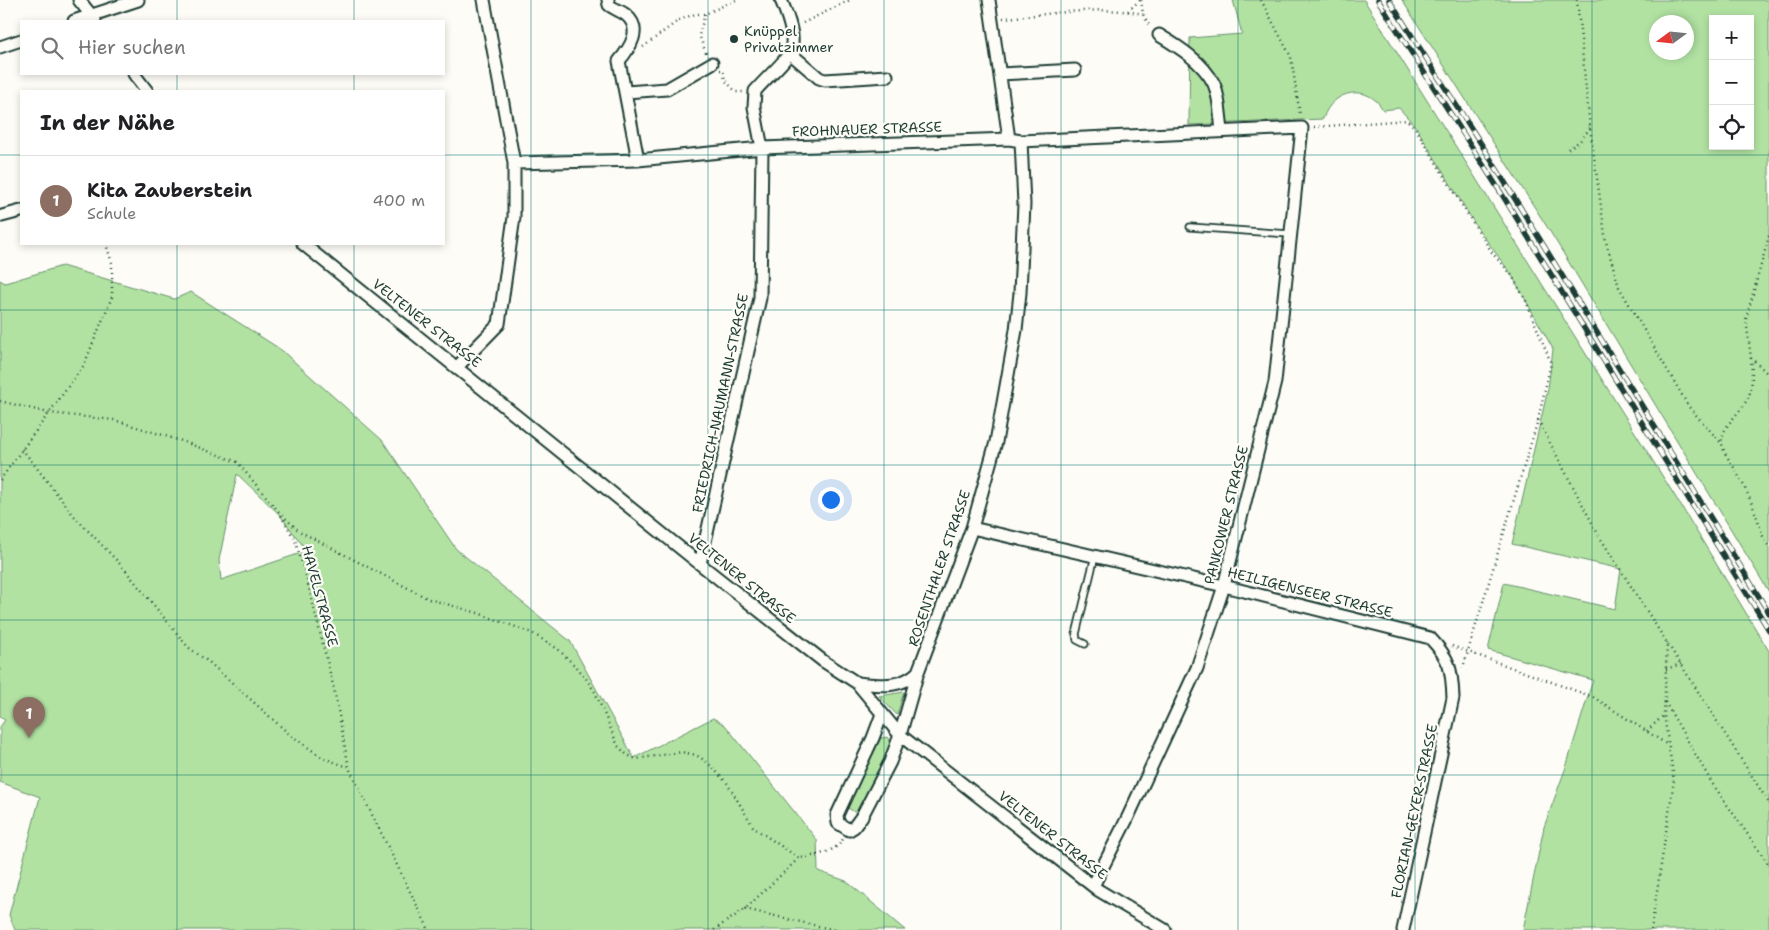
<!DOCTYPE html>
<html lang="de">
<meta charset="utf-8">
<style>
body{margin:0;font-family:"Shantell Sans",sans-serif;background:#f6f6f6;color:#202124}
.controls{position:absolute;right:15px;top:15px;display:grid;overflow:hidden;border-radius:0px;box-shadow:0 2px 8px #0003}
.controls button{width:45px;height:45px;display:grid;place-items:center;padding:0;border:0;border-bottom:1px solid #e0e0e0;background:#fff;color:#202124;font:25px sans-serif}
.compass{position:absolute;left:1649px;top:15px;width:45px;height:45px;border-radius:50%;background:#fff;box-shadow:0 2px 8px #0003;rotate:255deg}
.you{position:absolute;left:830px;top:499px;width:18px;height:18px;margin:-12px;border:4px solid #fff;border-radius:50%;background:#1a73e8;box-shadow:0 0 0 8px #1a73e833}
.badge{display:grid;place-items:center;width:32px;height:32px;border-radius:50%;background:#1f3d34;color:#fff;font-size:16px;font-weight:700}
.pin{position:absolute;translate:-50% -41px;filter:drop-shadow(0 1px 2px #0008)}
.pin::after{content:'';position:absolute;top:26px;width:18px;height:15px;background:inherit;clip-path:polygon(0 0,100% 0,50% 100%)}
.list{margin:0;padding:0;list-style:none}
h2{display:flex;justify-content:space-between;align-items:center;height:65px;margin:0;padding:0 20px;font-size:21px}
h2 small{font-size:16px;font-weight:400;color:#757577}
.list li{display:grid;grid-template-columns:32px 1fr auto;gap:15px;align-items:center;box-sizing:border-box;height:90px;padding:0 20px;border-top:1px solid #e0e0e0}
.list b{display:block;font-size:19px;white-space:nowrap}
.list p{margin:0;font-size:16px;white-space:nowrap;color:#757577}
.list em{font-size:16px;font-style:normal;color:#757577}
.icon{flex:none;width:28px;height:28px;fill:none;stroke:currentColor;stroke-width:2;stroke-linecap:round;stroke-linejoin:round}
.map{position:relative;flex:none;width:1769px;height:930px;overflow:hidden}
.search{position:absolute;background:#fff;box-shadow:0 2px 8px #0003;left:20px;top:20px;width:425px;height:55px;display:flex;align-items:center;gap:12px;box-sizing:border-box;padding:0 18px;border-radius:0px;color:#757577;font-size:19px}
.panel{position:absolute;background:#fff;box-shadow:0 2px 8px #0003;left:20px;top:90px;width:425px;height:155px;border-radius:0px}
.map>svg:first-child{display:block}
.green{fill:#b1e2a2;stroke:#68906b;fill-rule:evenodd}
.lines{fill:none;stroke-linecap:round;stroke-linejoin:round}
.service-casing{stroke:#1f3d34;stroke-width:9}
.minor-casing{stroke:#1f3d34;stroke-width:15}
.path{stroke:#1f3d34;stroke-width:2.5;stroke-dasharray:1 4;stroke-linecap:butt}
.service{stroke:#fdfcf7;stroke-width:5.5}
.minor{stroke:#fdfcf7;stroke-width:11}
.rail-casing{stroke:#1f3d34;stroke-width:5.5}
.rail{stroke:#fdfcf7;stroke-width:4;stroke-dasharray:11;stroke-linecap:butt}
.grid{fill:none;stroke:#0f766e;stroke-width:1;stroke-opacity:0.55}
.poi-dot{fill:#1f3d34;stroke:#fdfcf7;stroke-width:2}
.labels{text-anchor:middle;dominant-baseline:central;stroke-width:4.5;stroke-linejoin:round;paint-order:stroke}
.poi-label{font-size:14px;fill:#1f3d34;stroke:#fdfcf7;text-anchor:start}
.street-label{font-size:14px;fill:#1f3d34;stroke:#fdfcf7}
</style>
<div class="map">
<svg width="1769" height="930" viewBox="0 0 1769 930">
<rect width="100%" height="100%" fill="#fdfcf7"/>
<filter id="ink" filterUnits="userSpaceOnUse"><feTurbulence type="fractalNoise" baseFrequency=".02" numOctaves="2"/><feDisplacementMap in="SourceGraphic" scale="10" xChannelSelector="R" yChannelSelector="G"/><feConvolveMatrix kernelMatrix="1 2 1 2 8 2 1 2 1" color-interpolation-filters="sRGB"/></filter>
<g filter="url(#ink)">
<path class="green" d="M1233,0H1364L1683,509L1769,651V930H1523L1544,827L1566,767L1593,680L1488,650L1504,583L1615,609L1621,569L1512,544L1548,389L1553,349L1511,274L1476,226L1416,127L1399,108L1383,110C1369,83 1332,89 1323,119L1189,125L1190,38L1242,34Z
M1402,0H1769V592L1551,233ZM1713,19H1750V146H1713ZM1656,22H1686V52H1656Z
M62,266L174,299L191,292L280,349L382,440L456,549L570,641L634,758L713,718L725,725L817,840L818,871L846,881L905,930H15L9,915L40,797L0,782V727L5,720L0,717V280L5,283ZM237,474L279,514L307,551L221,580L219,560Z
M904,692L897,715L879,696Z
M888,737L892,743L862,811L856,813L848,808C851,784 867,757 881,738Z"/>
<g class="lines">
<defs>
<path id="service" d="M1190,227L1290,234
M1085,644L1077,640L1076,634L1095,556"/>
<path id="minor" d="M79,0L95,20
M608,0L609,5C614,9 621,11 626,15C643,29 630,48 619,61L638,160
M989,0L1009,139
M74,21L138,0
M1159,35C1179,47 1203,62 1214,84C1220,98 1220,116 1222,131
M0,47L21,40
M790,53L819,78L825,80L887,76
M134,74L147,91
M1000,74L1075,70
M626,92L667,89L712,63
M514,163L638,160L762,148L1009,139L1021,141L1302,128L1275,382L1224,586L1197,668L1128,817L1093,886
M2,216L21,211
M303,244L700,564L823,661L857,683L900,735L1098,890L1165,930
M458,366L499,324L514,217V163L484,0
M972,528L1224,586L1430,638C1450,659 1452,669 1453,698L1403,930
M700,564L760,298L762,148L754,107L755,91C790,52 804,55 781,0
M857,683C880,685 900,689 918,672
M882,714L873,738L837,815L838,823L849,830L854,827L862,816L890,762L900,735L918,672L972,528L996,442L1016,330L1020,293L1024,204L1021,141"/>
</defs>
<use href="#service" class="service-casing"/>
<use href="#minor" class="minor-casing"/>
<path class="path" d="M1141,0L1143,14L1150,27
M1261,0L1291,57L1300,115
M1577,0L1590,128L1606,242L1619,287L1689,407L1722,444
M1128,11L1140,0
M705,14L699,35L706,53
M1003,18C1047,15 1101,5 1143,14
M803,23L850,0
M643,47L679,20L695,14H705L736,0
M720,70H723L725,80L736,92H744
M1314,127L1407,120L1416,129L1463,207L1493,254L1511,274L1526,301L1551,363L1538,420L1463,668
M1568,149L1580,141L1590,128
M1769,236L1746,319L1751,358L1769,375
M1751,358C1752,373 1754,390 1745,403C1738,415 1725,424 1722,438C1720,451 1732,462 1737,473C1745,487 1752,503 1757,518C1761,528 1762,539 1769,546
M0,401L49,413L114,420L182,441L237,462L279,512L295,540L306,576L334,689L349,768L429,930
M1538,420L1599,536L1769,803
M22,449L75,517L121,565L188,647L210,663L288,733L323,758L348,767
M0,480L84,365L112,297V263L106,244
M282,515L299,531L429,599L478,613L532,633L558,649L583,674L595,692L618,746L627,755L636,759L682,752L696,755L707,762L727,783L754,828L799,858C813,856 836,853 843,839
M1452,646L1593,697L1668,745
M1666,669L1681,664
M1665,702L1712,783L1769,865
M1647,731L1664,715
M745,909L835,930
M714,930L745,909L799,858
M1651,930L1674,780L1664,715L1667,642"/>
<use href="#service" class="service"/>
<use href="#minor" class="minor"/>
<defs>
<path id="rail" d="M1378,0L1503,196L1769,630
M1389,0L1485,150L1769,613"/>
</defs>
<use href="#rail" class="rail-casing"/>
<use href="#rail" class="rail"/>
</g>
</g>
<path class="grid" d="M177,0V21M354,0V21M531,0V930M708,0V930M884,0V930M1061,0V930M1238,0V930M1415,0V930M1592,0V930M177,74V91M354,74V91M0,155H21M444,155H1769M177,244V930M354,244V930M0,310H1769M0,465H1769M0,620H1769M0,775H1769"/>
<circle class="poi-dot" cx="734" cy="39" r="5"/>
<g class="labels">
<g class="poi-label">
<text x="744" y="31">Knüppel<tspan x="744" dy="16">Privatzimmer</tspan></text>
</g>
<g class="street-label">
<text transform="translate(867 129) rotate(-2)">FROHNAUER STRASSE</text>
<text transform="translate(427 323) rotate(38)">VELTENER STRASSE</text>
<text transform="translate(720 403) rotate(-78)">FRIEDRICH-NAUMANN-STRASSE</text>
<text transform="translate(1226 515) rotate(-76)">PANKOWER STRASSE</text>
<text transform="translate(939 568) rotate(-71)">ROSENTHALER STRASSE</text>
<text transform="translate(742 578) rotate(39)">VELTENER STRASSE</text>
<text transform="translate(1310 592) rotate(14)">HEILIGENSEER STRASSE</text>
<text transform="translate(320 596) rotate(75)">HAVELSTRASSE</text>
<text transform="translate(1414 811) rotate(-78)">FLORIAN-GEYER-STRASSE</text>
<text transform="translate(1053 835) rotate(38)">VELTENER STRASSE</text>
</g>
</g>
</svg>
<div class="controls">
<button>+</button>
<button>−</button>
<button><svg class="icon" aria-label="locate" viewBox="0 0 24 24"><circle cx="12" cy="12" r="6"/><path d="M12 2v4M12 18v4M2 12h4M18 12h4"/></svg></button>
</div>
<svg class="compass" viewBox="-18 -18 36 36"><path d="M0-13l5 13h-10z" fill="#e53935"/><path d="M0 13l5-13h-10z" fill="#757577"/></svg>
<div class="you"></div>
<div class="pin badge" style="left:29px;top:738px;background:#8d6e63">1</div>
<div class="search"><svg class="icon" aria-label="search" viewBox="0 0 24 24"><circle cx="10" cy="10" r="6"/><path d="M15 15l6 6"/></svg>Hier suchen</div>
<section class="panel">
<h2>In der Nähe<small></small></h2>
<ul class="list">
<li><span class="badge" style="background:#8d6e63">1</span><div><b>Kita Zauberstein</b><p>Schule</p></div><em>400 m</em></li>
</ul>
</section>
</div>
